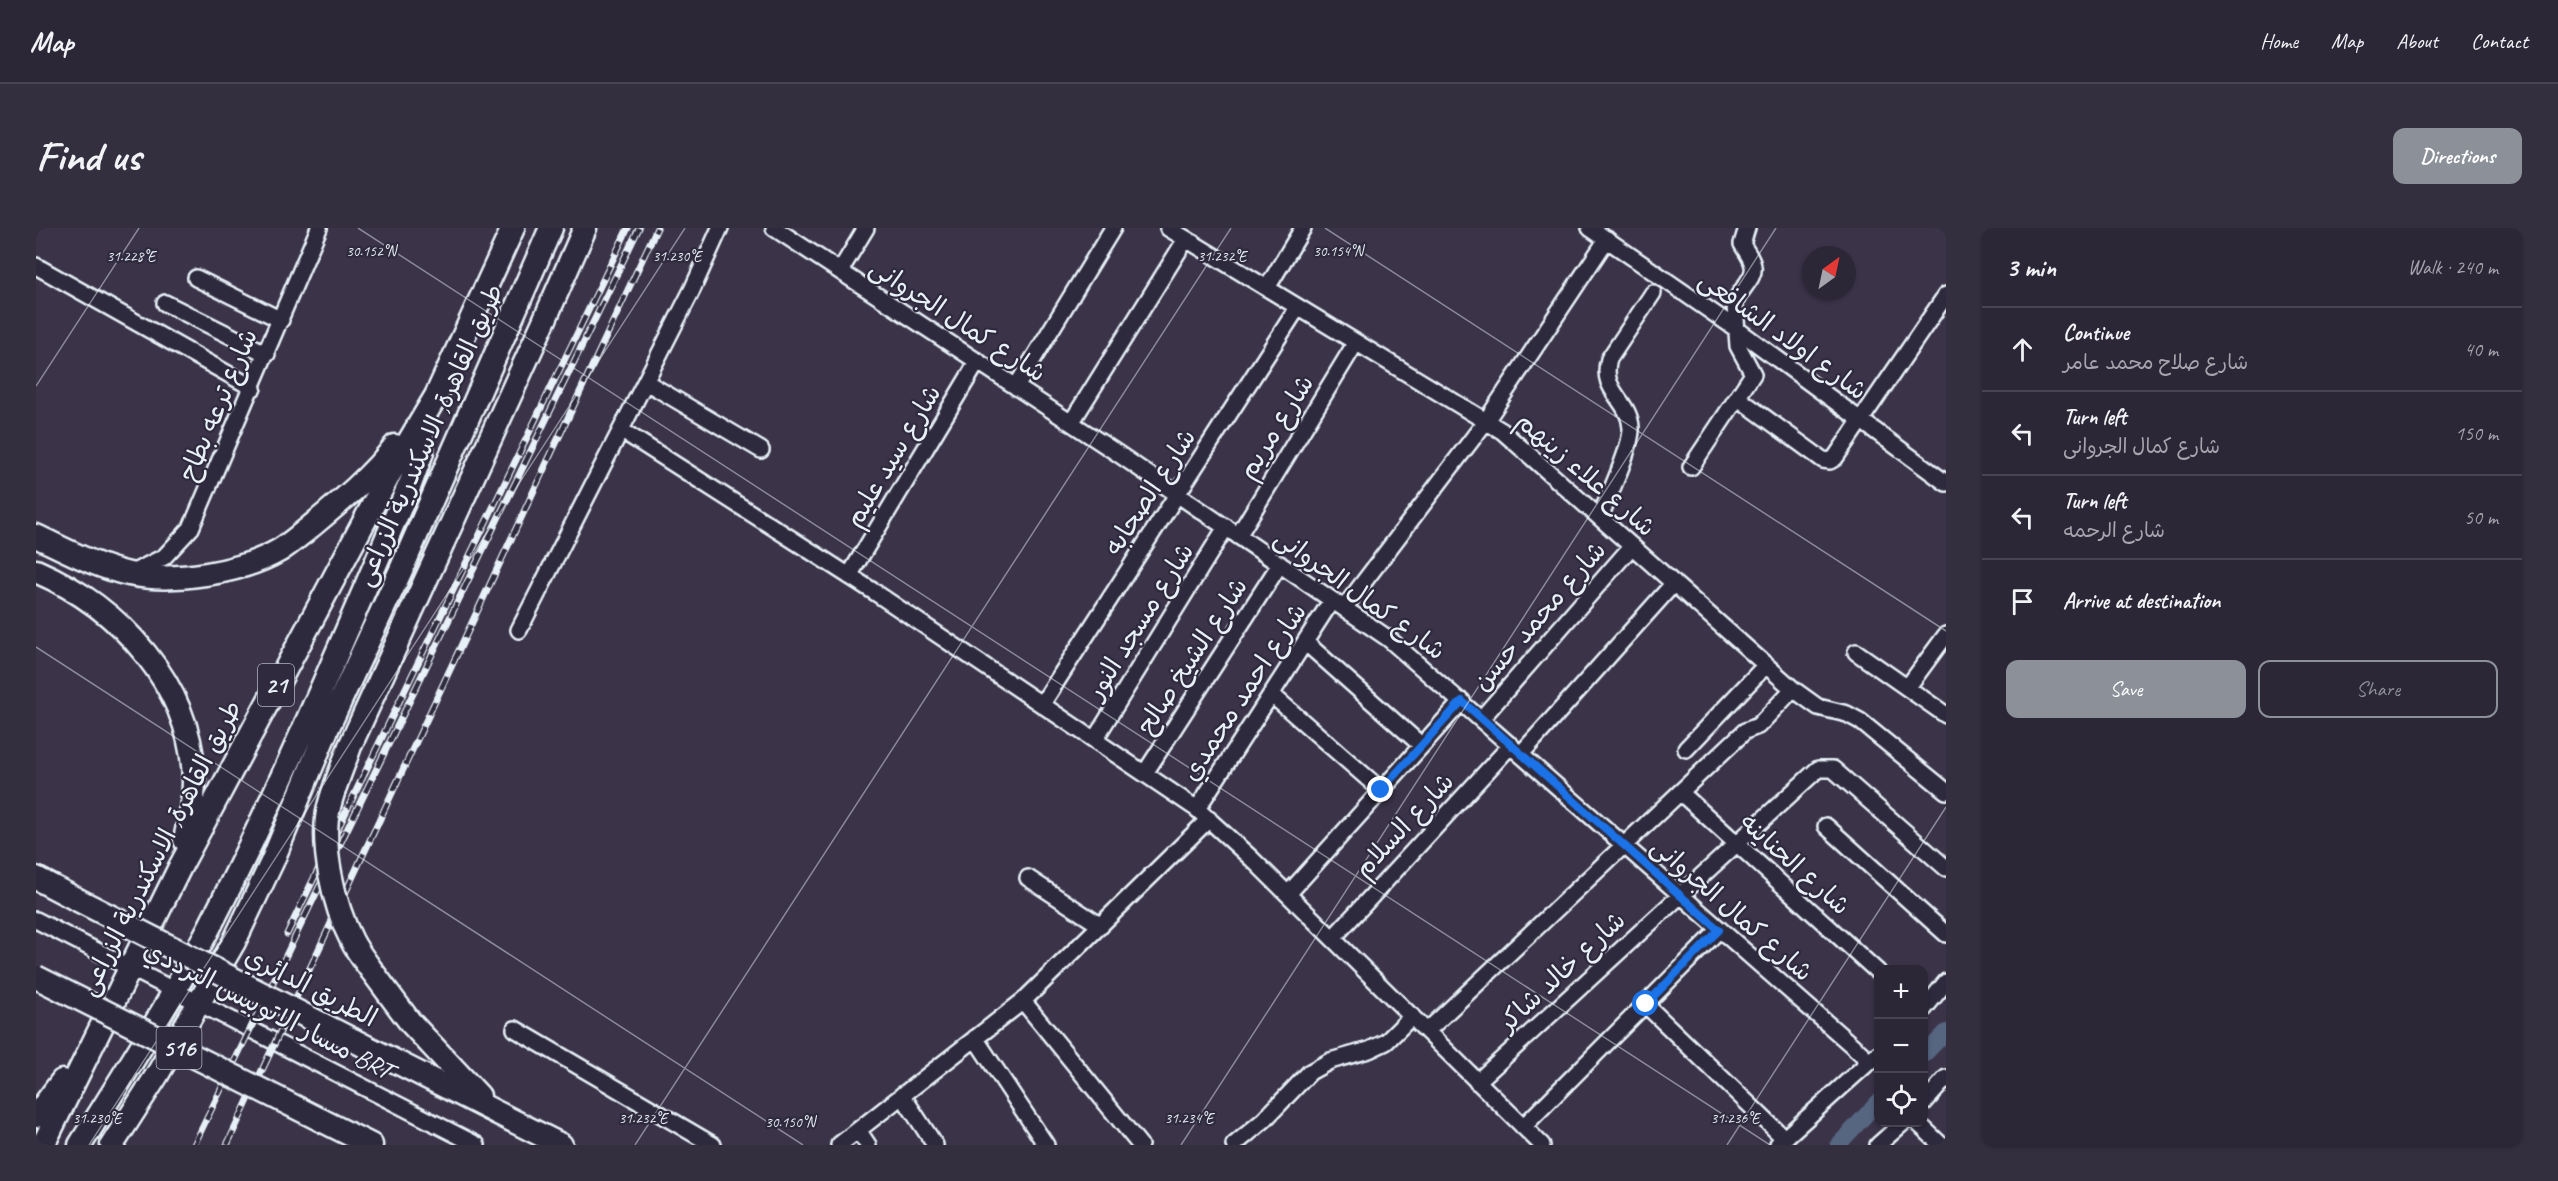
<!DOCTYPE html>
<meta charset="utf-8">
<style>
body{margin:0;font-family:Caveat,"Playpen Sans Arabic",sans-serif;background:#342f3f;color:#f1f3f6}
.controls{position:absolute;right:18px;bottom:18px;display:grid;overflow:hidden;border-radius:12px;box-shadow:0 2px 4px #0004}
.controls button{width:54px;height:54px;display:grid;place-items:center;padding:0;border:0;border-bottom:2px solid #484452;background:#2c2737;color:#f1f3f6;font:30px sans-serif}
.compass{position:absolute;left:1766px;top:18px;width:54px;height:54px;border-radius:50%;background:#2c2737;box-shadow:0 2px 4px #0004;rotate:33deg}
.stop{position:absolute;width:18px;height:18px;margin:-14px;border:4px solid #1a73e8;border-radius:50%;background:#fff}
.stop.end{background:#1a73e8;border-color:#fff;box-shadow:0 2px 6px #0008}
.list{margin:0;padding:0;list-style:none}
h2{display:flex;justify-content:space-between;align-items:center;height:78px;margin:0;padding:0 24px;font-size:26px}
h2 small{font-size:20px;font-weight:400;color:#a6a5ad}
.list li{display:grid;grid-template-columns:39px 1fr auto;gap:18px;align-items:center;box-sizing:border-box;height:84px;padding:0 24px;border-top:2px solid #484452}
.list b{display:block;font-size:22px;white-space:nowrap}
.list p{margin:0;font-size:20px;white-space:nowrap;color:#a6a5ad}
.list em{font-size:20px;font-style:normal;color:#a6a5ad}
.actions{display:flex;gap:12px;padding:18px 24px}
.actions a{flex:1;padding:14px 0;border:2px solid #8c9099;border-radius:12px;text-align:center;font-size:21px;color:#8c9099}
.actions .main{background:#8c9099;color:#fff}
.icon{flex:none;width:33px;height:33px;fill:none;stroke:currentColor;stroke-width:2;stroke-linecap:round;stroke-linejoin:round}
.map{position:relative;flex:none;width:1910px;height:917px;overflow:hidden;border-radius:12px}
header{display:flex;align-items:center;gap:36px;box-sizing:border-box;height:84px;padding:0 30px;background:#2c2737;border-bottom:2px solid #484452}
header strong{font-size:28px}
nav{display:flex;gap:33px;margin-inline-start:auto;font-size:21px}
.intro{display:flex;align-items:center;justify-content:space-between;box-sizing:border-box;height:144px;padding:0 36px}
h1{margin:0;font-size:42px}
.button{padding:15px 27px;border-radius:12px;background:#8c9099;color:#fff;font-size:21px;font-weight:700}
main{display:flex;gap:36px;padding:0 36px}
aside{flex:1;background:#2c2737;border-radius:12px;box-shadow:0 2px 4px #0004}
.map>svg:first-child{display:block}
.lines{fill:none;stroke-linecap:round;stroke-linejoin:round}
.canal{stroke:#566580;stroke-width:16}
.minor-casing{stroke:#e8f1f8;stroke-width:20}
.highway-casing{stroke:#e8f1f8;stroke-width:27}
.minor{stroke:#2f2a3d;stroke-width:15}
.highway{stroke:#2f2a3d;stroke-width:22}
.rail-casing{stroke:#e8f1f8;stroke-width:7}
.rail{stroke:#2f2a3d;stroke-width:4.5;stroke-dasharray:14;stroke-linecap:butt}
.highway-bridge-casing{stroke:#e8f1f8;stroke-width:27;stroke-linecap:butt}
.highway-bridge{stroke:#2f2a3d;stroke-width:22}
.route{stroke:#1a73e8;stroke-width:8}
.ticks{fill:none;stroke:#e8f1f8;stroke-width:1.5;stroke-opacity:0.45}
.labels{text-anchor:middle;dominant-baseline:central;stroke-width:4.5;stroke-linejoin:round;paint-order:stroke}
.shield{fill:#2f2a3d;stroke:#b0b5c0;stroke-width:1.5}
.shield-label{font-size:24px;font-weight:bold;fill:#e8f1f8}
.street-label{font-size:26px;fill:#e8f1f8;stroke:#2f2a3d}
.ticks-label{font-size:15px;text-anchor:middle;fill:#e8f1f8;stroke:#2f2a3d;stroke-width:4.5;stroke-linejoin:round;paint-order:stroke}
</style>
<header>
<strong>Map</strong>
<nav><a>Home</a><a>Map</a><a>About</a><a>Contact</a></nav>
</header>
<div class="intro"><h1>Find us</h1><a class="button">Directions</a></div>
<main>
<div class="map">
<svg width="1910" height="917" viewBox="0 0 1910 917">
<rect width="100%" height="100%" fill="#3b3449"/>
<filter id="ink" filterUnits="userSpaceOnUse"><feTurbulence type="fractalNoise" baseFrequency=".0167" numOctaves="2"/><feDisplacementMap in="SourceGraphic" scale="12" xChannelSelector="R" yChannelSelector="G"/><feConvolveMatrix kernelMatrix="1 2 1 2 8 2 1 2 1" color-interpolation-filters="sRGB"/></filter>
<g filter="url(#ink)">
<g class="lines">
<path class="canal" d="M1888,827L1910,804
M1802,917L1842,874"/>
<defs>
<path id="minor" d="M738,0L1081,225L1353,411L1835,834
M1132,0L1466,203L1757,461L1782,479L1811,486L1824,493L1910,563
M1554,0L1702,102L1910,255
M0,38L217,160
M804,43L830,0
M160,50L245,92
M1231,60L1267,0
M129,75L231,126
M610,154L725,222
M980,159L1077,0
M1702,170L1787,232L1794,233L1799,230L1910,67
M1035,195L1150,11
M585,202L840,365L1161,581L1216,631L1506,917
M1655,239L1717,146L1702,118L1699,77C1700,64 1720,51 1717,38C1716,30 1709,22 1706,16L1711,0
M1564,289C1572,269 1596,219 1595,200C1594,172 1563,163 1573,131L1617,65
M1202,308L1319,116
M96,345L128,329L155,300L283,0
M813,348L942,133
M1308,380L1450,193L1571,11
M483,402L656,62L684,0
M1269,414L1385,517
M1820,424L1910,487
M1871,460L1910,407
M1235,466L1345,562
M1006,476L1262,79
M1445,491L1596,318
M1059,511L1190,299
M1650,521L1730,437
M1485,526L1638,355
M1109,545L1244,336
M1644,564L1842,744
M1161,581L1296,372
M1790,598L1910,706
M992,650L1065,698
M1252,666L1426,473
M0,692L441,917
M1297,710L1475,517
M987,773L1104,917
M1609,776L1749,911
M1888,781L1910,754
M479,801L677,917
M1391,803L1709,503L1722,498L1757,461
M939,810L1010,917
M1441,854L1782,541H1797L1910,640
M866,867L899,917
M1888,875L1910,850
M1881,894L1905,917
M1487,899L1683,702
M822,902L832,917
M1742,916L1842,826
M803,917L987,773L1173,591
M1198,917L1228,892L1274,844L1294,833L1333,822L1350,814L1376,788
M1842,917L1868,894"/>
<path id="highway" d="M509,91L549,0
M0,308C30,322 61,339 93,346C137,355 205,345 244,322C254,316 264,307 273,300C303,275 335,249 359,218
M0,343C84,379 156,458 158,553C158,573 153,592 149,612
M0,650L40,671
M336,743L374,794L443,868
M317,812L525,917
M0,888L26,853
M285,892L335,917
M7,917L144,639L353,247L400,168L477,0
M44,917C89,845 135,773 174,698C248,554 310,403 375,254L386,224V193
M76,917L121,847L198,714L236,634L292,499L365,342L515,0"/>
</defs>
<use href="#minor" class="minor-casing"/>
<use href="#highway" class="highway-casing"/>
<use href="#minor" class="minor"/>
<use href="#highway" class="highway"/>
<defs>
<path id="rail" d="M251,706L592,0
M158,917L603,0
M191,917L621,0"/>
</defs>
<use href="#rail" class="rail-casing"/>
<use href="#rail" class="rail"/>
<defs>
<path id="highway-bridge" d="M40,671L317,812
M336,743C329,733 321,723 316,713C298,678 284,617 293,579C298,558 307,538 314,518L509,91
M0,749L285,892"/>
</defs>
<use href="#highway-bridge" class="highway-bridge-casing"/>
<use href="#highway-bridge" class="highway-bridge"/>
</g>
</g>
<g class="lines" filter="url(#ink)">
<path class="route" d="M1345,562L1426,473L1683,702L1610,776"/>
</g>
<path class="ticks" d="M322,0L1734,917M1289,0L1910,403M0,158L103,0M0,419L767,917M53,917L649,0M599,917L1195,0M1145,917L1740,0M1691,917L1910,579"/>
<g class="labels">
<g class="shield">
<rect x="222" y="436" width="36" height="42" rx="4.5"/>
<rect x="120.5" y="799" width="45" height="42" rx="4.5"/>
</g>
<g class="shield-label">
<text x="240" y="457">21</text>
<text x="143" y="820">516</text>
</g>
<g class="street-label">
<text transform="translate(922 92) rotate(33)">شارع كمال الجروانى</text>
<text transform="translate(1747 107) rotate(36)">شارع اولاد الشافعى</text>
<text transform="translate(182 177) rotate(-67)">شارع ترعه بطاح</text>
<text transform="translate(1240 199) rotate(-58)">شارع مريم</text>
<text transform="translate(393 207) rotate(-66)">طريق القاهرة, الاسكندرية الزراعى</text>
<text transform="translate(857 228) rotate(-59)">شارع سيد عليم</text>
<text transform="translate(1550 246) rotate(41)">شارع علاء زينهم</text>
<text transform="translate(1114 264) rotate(-57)">شارع الصحابه</text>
<text transform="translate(1324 366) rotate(36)">شارع كمال الجروانى</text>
<text transform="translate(1503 388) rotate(-49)">شارع محمد حسن</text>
<text transform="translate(1104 393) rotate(-58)">شارع مسجد النور</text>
<text transform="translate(1156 428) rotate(-57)">شارع الشيخ صالح</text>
<text transform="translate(1208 464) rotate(-57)">شارع احمد محمدي</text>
<text transform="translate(1368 597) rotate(-47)">شارع السلام</text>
<text transform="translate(124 620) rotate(-63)">طريق القاهرة, الاسكندرية الزراعى</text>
<text transform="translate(1759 636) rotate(42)">شارع الحناينه</text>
<text transform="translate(1696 681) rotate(41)">شارع كمال الجروانى</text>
<text transform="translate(1526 743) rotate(-43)">شارع خالد شاكر</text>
<text transform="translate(275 759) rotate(27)">الطريق الدائري</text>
<text transform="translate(232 782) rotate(27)">مسار الاتوبيس الترددي BRT</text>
</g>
</g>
<g class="ticks-label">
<text x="335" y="28">30.152°N</text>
<text x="1302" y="28">30.154°N</text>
<text x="641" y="33">31.230°E</text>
<text x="95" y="33">31.228°E</text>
<text x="1186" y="33">31.232°E</text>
<text x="61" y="895">31.230°E</text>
<text x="607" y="895">31.232°E</text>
<text x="1153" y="895">31.234°E</text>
<text x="1699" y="895">31.236°E</text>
<text x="754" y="899">30.150°N</text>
</g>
</svg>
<div class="controls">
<button>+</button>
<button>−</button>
<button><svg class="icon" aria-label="locate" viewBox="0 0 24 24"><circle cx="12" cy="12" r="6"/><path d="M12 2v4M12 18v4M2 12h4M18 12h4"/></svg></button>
</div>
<svg class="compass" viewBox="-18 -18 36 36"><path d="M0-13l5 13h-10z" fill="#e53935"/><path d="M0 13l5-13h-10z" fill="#a6a5ad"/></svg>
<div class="stop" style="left:1610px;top:776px"></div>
<div class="stop end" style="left:1345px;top:562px"></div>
</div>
<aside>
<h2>3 min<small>Walk · 240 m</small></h2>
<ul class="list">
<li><svg class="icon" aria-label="ahead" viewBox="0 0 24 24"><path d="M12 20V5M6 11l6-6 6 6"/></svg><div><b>Continue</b><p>شارع صلاح محمد عامر</p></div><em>40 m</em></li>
<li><svg class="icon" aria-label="left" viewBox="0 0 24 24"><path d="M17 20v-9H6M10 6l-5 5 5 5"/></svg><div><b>Turn left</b><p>شارع كمال الجروانى</p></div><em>150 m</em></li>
<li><svg class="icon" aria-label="left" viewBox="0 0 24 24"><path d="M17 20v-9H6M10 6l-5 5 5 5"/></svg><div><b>Turn left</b><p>شارع الرحمه</p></div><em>50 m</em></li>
<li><svg class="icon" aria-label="arrive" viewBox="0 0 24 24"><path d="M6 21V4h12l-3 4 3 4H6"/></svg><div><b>Arrive at destination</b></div></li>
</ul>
<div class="actions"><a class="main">Save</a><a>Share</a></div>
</aside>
</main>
